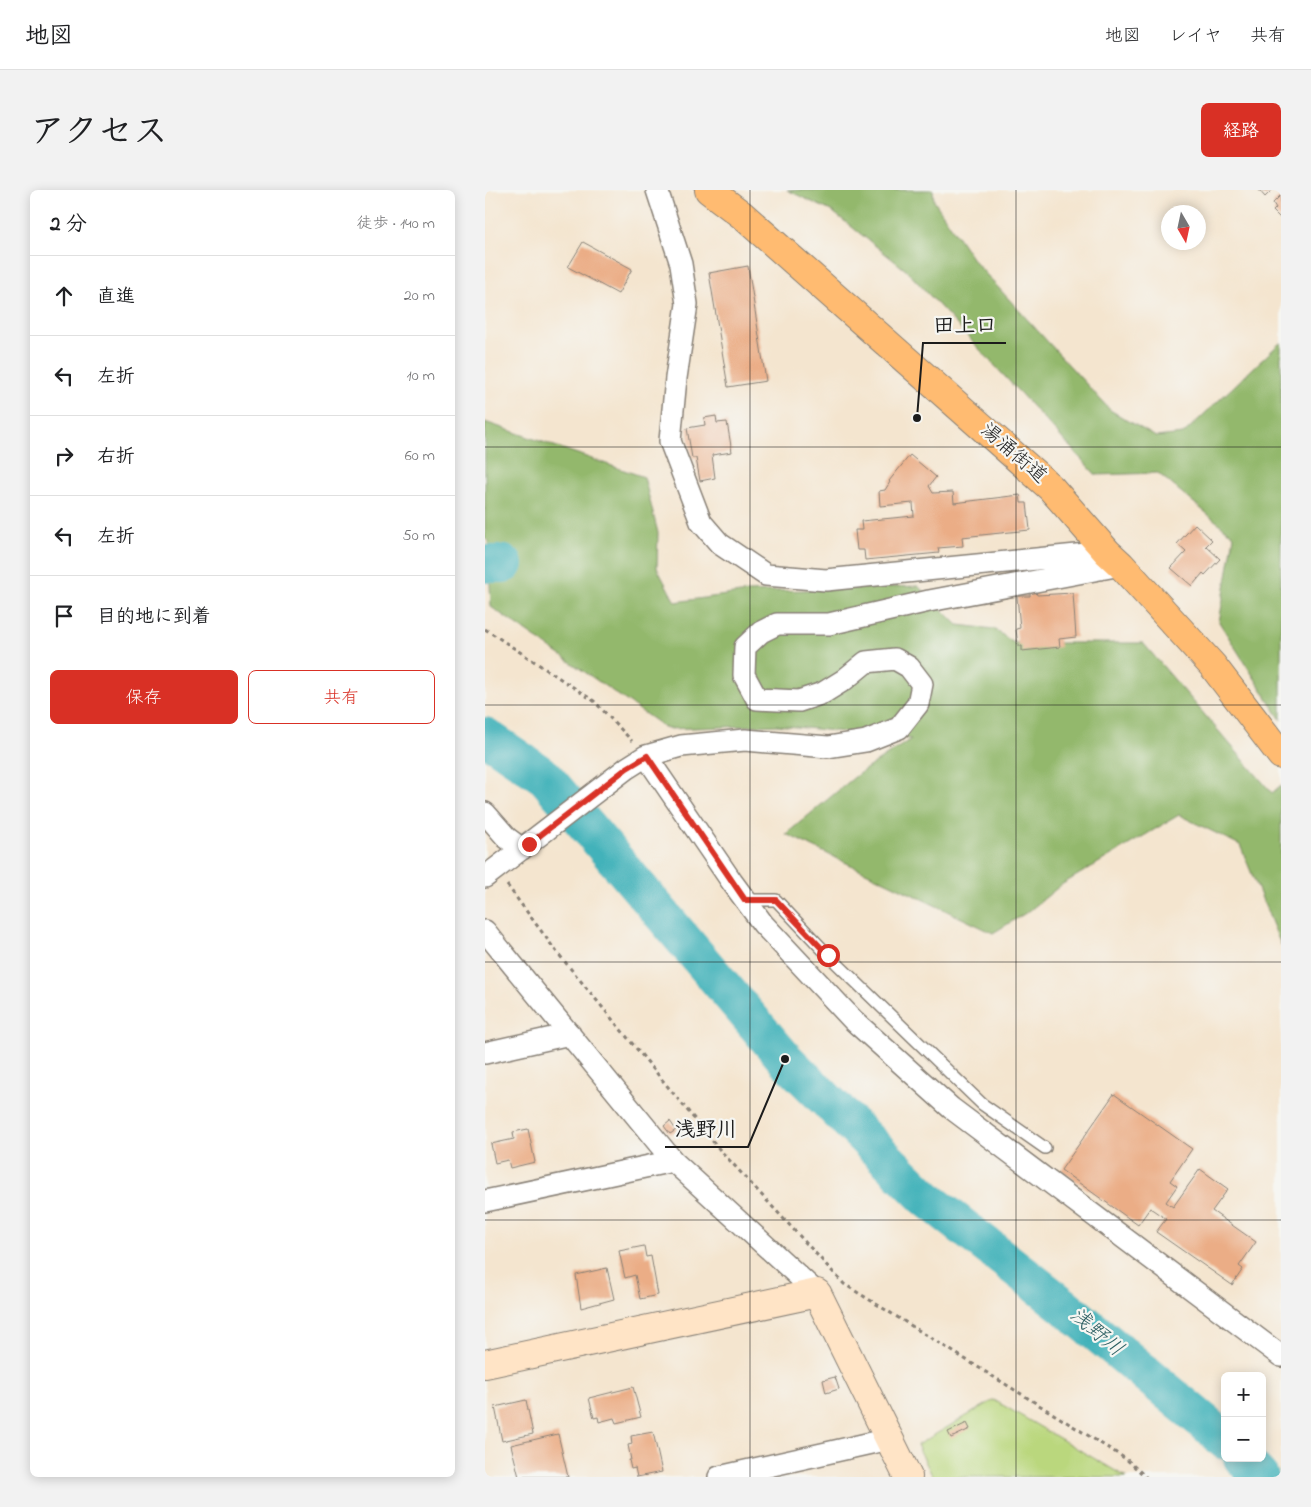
<!DOCTYPE html>
<html lang="ja">
<meta charset="utf-8">
<style>
body{margin:0;font-family:"Indie Flower","Klee One",sans-serif;background:#f2f2f2;color:#202124}
.controls{position:absolute;right:15px;bottom:15px;display:grid;overflow:hidden;border-radius:8px;box-shadow:0 2px 12px #0003}
.controls button{width:45px;height:45px;display:grid;place-items:center;padding:0;border:0;border-bottom:1px solid #e0e0e0;background:#fff;color:#202124;font:25px sans-serif}
.compass{position:absolute;left:676px;top:15px;width:45px;height:45px;border-radius:50%;background:#fff;box-shadow:0 2px 12px #0003;rotate:171deg}
.stop{position:absolute;width:15px;height:15px;margin:-11px;border:4px solid #d93025;border-radius:50%;background:#fff}
.stop.end{background:#d93025;border-color:#fff;box-shadow:0 1px 5px #0008}
.list{margin:0;padding:0;list-style:none}
h2{display:flex;justify-content:space-between;align-items:center;height:65px;margin:0;padding:0 20px;font-size:21px}
h2 small{font-size:16px;font-weight:400;color:#757577}
.list li{display:grid;grid-template-columns:32px 1fr auto;gap:15px;align-items:center;box-sizing:border-box;height:80px;padding:0 20px;border-top:1px solid #e0e0e0}
.list b{display:block;font-size:19px;white-space:nowrap}
.list em{font-size:16px;font-style:normal;color:#757577}
.actions{display:flex;gap:10px;padding:15px 20px}
.actions a{flex:1;padding:11px 0;border:1px solid #d93025;border-radius:8px;text-align:center;font-size:18px;color:#d93025}
.actions .main{background:#d93025;color:#fff}
.icon{flex:none;width:28px;height:28px;fill:none;stroke:currentColor;stroke-width:2;stroke-linecap:round;stroke-linejoin:round}
.map{position:relative;flex:none;width:796px;height:1287px;overflow:hidden;border-radius:8px}
header{display:flex;align-items:center;gap:30px;box-sizing:border-box;height:70px;padding:0 25px;background:#fff;border-bottom:1px solid #e0e0e0}
header strong{font-size:24px}
nav{display:flex;gap:28px;margin-inline-start:auto;font-size:18px}
.intro{display:flex;align-items:center;justify-content:space-between;box-sizing:border-box;height:120px;padding:0 30px}
h1{margin:0;font-size:35px}
.button{padding:12px 22px;border-radius:8px;background:#d93025;color:#fff;font-size:18px;font-weight:700}
main{display:flex;gap:30px;padding:0 30px}
aside{flex:1;background:#fff;border-radius:8px;box-shadow:0 2px 12px #0003}
.map>svg:first-child{display:block}
.green{fill:#bad77d;stroke:#6b7a4c}
.forest{fill:#93b86c;stroke:#586a44}
.lines{fill:none;stroke-linecap:round;stroke-linejoin:round}
.river{stroke:#42b2ba;stroke-width:38}
.building{fill:#ebad86}
.lane-casing{stroke:#888076;stroke-width:14}
.street-casing{stroke:#888076;stroke-width:24}
.secondary-casing{stroke:#888076;stroke-width:30}
.primary-casing{stroke:#888076;stroke-width:30}
.path{stroke:#888076;stroke-width:3;stroke-dasharray:4 4;stroke-linecap:butt}
.lane{stroke:#fff;stroke-width:11}
.street{stroke:#fff;stroke-width:21}
.secondary{stroke:#ffe4c6;stroke-width:28}
.primary{stroke:#ffbb71;stroke-width:28}
.route{stroke:#d93025;stroke-width:6}
.grid{fill:none;stroke:#1c1c1c;stroke-width:1;stroke-opacity:0.55}
.labels{text-anchor:middle;dominant-baseline:central;stroke-width:4.5;stroke-linejoin:round;paint-order:stroke}
.street-label{font-size:20px;fill:#1c1c1c;stroke:#f6f6f2}
.water-label{font-size:21px;font-style:italic;fill:#2d6063;stroke:#f6f6f2}
.leader{fill:none;stroke:#1c1c1c;stroke-width:2}
.callout-dot{fill:#1c1c1c;stroke:#f6f6f2;stroke-width:2}
.callout-label{font-size:21px;text-anchor:middle;font-weight:bold;fill:#1c1c1c;stroke:#f6f6f2;stroke-width:4.5;stroke-linejoin:round;paint-order:stroke}
</style>
<header>
<strong>地図</strong>
<nav><a>地図</a><a>レイヤ</a><a>共有</a></nav>
</header>
<div class="intro"><h1>アクセス</h1><a class="button">経路</a></div>
<main>
<aside>
<h2>2 分<small>徒歩 · 140 m</small></h2>
<ul class="list">
<li><svg class="icon" aria-label="ahead" viewBox="0 0 24 24"><path d="M12 20V5M6 11l6-6 6 6"/></svg><div><b>直進</b></div><em>20 m</em></li>
<li><svg class="icon" aria-label="left" viewBox="0 0 24 24"><path d="M17 20v-9H6M10 6l-5 5 5 5"/></svg><div><b>左折</b></div><em>10 m</em></li>
<li><svg class="icon" aria-label="right" viewBox="0 0 24 24"><path d="M7 20v-9h11M14 6l5 5-5 5"/></svg><div><b>右折</b></div><em>60 m</em></li>
<li><svg class="icon" aria-label="left" viewBox="0 0 24 24"><path d="M17 20v-9H6M10 6l-5 5 5 5"/></svg><div><b>左折</b></div><em>50 m</em></li>
<li><svg class="icon" aria-label="arrive" viewBox="0 0 24 24"><path d="M6 21V4h12l-3 4 3 4H6"/></svg><div><b>目的地に到着</b></div></li>
</ul>
<div class="actions"><a class="main">保存</a><a>共有</a></div>
</aside>
<div class="map">
<svg width="796" height="1287" viewBox="0 0 796 1287">
<rect width="100%" height="100%" fill="#f6f6f2"/>
<filter id="ink" filterUnits="userSpaceOnUse"><feTurbulence type="fractalNoise" baseFrequency=".02" numOctaves="2"/><feDisplacementMap in="SourceGraphic" scale="10" xChannelSelector="R" yChannelSelector="G"/><feConvolveMatrix kernelMatrix="1 2 1 2 8 2 1 2 1" color-interpolation-filters="sRGB"/></filter>
<filter id="wash" filterUnits="userSpaceOnUse"><feTurbulence type="fractalNoise" baseFrequency=".0096" numOctaves="4" result="noise"/><feDisplacementMap in="SourceGraphic" scale="20" xChannelSelector="R" yChannelSelector="G"/><feGaussianBlur stdDeviation="1.12" result="paint"/><feColorMatrix in="noise" values="0 0 0 0 0 0 0 0 0 0 0 0 0 0 0 0 0 1.4 0 .05"/><feComposite in="paint" operator="in"/></filter>
<g filter="url(#wash)">
<rect width="100%" height="100%" fill="#f4e5cf"/>
<path class="green" d="M509,1210L641,1287H448L432,1255Z"/>
<path class="forest" d="M302,0H448L449,11L489,71L625,220L671,247L698,244L796,152V530L734,432L749,346L673,283L611,285L422,81L348,22Z
M0,232L159,287L173,343L172,378L190,412L263,402L433,396L473,435L509,439L529,453H658L787,603L796,595V755L755,655L694,625L576,695L544,721L508,743L301,644L372,585L426,549L292,535L182,539L6,417L3,351L0,348Z"/>
<g class="lines">
<path class="river" d="M0,374H19
M0,546L60,587L300,869L441,1008L579,1116L730,1241L740,1251
M757,1268L775,1287"/>
</g>
<g id="blocks">
<path class="building" d="M774,0H787L780,7Z
M796,5V29L788,21L791,18L788,13Z
M98,52L147,79L133,104L83,77Z
M263,76L281,191L243,197L224,83Z
M231,226L232,233L242,232L247,262L227,265L230,288L215,291L211,268H207L202,238L220,235L219,228Z
M425,265L451,287L444,296L448,303L468,302L469,313L535,305L536,313H542L545,340L477,347L478,356L453,358L454,363L380,370L379,360H372L370,340H377L376,331L429,326L428,313L395,316L394,301L400,300L405,292L404,291Z
M710,334L727,350L721,356L735,369L720,385L718,383L707,396L686,378L701,362L692,354Z
M545,402H551L552,405L588,403L591,447L574,449L575,457L537,461V456H533L531,439L535,438L532,406H545Z
M629,904L707,959L685,991L692,996L681,1012L688,1017L715,979L743,999L727,1021L771,1052L754,1076L758,1079L747,1095L671,1042L681,1029L665,1018L653,1035L576,980Z
M185,931L191,940L185,944L179,936Z
M43,939L50,972L25,978L23,970L10,973L6,954L29,949L28,942Z
M159,1056L161,1067L166,1066L173,1105L155,1109L150,1085L140,1088L134,1061Z
M122,1078L129,1109L96,1118L91,1085Z
M350,1187L354,1199L341,1203L338,1190Z
M148,1197L156,1227L131,1233L129,1228L114,1232L113,1227L109,1228L104,1208Z
M41,1210L48,1244L17,1251L10,1217Z
M482,1233L485,1239L466,1248L463,1242Z
M168,1242L177,1282L152,1287L150,1278L146,1279L144,1270H146L143,1255L147,1254L146,1246Z
M73,1244L83,1287H34L26,1255Z"/>
</g>
</g>
<g filter="url(#ink)">
<use href="#blocks" fill-opacity="0" stroke="#888076" stroke-width="1"/>
<g class="lines">
<defs>
<path id="lane" d="M260,710H291L343,765L497,914L560,958"/>
<path id="street" d="M172,0L196,74L202,114L191,188L185,251L216,332L235,354L281,385L341,390L622,362
M161,566L247,692L278,734L368,830L466,918L796,1166
M0,623L22,648L37,659
M0,687L142,578L161,566L196,556L260,550L343,557L381,551L414,538L433,514L437,494L424,477L410,469L381,472L359,490L338,503L314,511L272,509L259,485L260,457L276,442L292,434H344L444,411L636,375
M0,741L188,971L332,1103
M0,863L85,844
M0,1011L188,971
M234,1287L404,1249"/>
<path id="secondary" d="M0,1174L332,1103L423,1287"/>
<path id="primary" d="M224,0L257,25L566,298L622,362L636,375L728,476L796,565"/>
</defs>
<use href="#lane" class="lane-casing"/>
<use href="#street" class="street-casing"/>
<use href="#secondary" class="secondary-casing"/>
<use href="#primary" class="primary-casing"/>
<path class="path" d="M0,439L109,511L147,551
M22,695L71,761L235,960L359,1094L641,1269L661,1287"/>
<use href="#lane" class="lane"/>
<use href="#street" class="street"/>
<use href="#secondary" class="secondary"/>
<use href="#primary" class="primary"/>
</g>
</g>
<g class="lines" filter="url(#ink)">
<path class="route" d="M44,654L142,578L162,566L260,710H291L343,765"/>
</g>
<path class="grid" d="M265,0V1287M531,0V1287M0,257H796M0,515H796M0,772H796M0,1030H796"/>
<g class="labels">
<g class="street-label">
<text transform="translate(528 264) rotate(41)">湯涌街道</text>
</g>
<g class="water-label">
<text transform="translate(611 1143) rotate(40)">浅野川</text>
</g>
</g>
<path class="leader" d="M432 228L438 153H521M300 869L263 957H180"/>
<g class="callout-dot">
<circle cx="432" cy="228" r="5"/>
<circle cx="300" cy="869" r="5"/>
</g>
<g class="callout-label">
<text x="480" y="142">田上口</text>
<text x="221" y="946">浅野川</text>
</g>
</svg>
<div class="controls">
<button>+</button>
<button>−</button>
</div>
<svg class="compass" viewBox="-18 -18 36 36"><path d="M0-13l5 13h-10z" fill="#e53935"/><path d="M0 13l5-13h-10z" fill="#757577"/></svg>
<div class="stop" style="left:343px;top:765px"></div>
<div class="stop end" style="left:44px;top:654px"></div>
</div>
</main>
